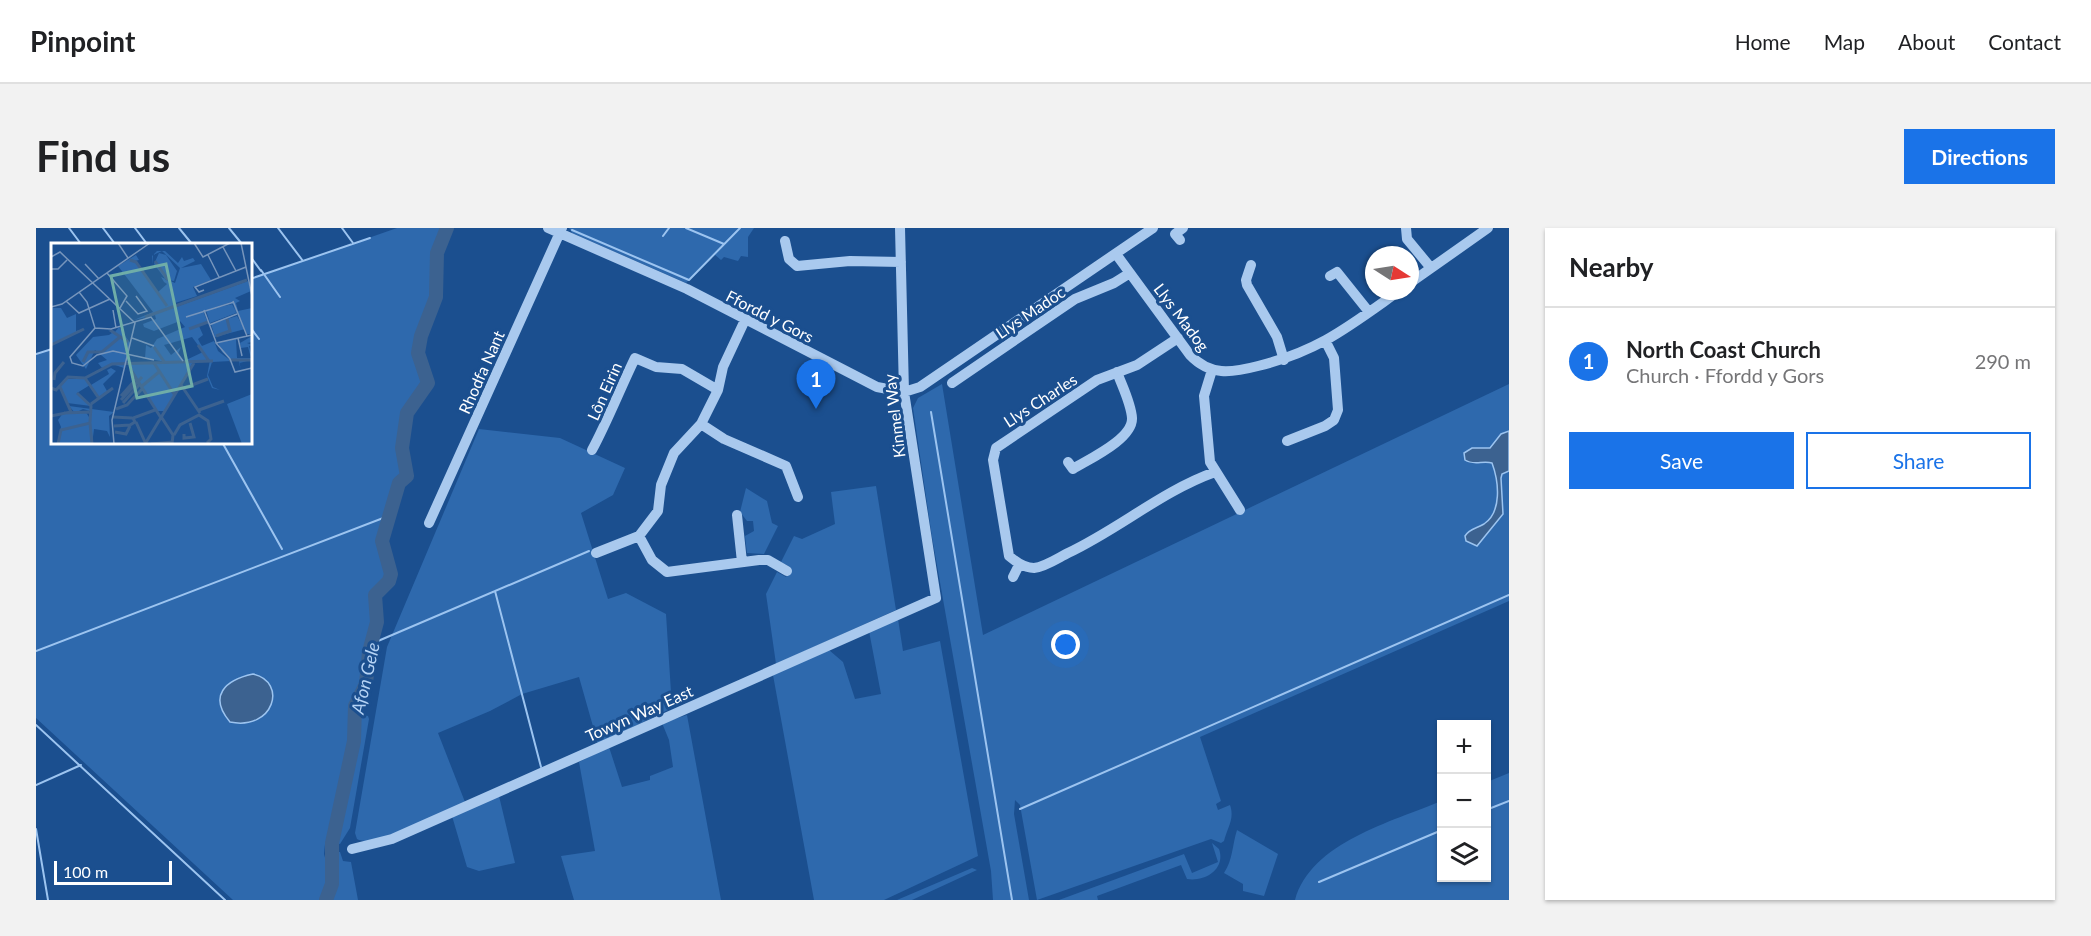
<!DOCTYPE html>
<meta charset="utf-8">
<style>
body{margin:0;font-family:Lato,sans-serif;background:#f2f2f2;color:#202124}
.controls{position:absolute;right:18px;bottom:18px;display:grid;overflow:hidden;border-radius:0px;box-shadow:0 2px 4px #0004}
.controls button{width:54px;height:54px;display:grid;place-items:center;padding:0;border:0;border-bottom:2px solid #e0e0e0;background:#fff;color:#202124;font:30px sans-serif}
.compass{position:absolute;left:1329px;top:18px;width:54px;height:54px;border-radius:50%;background:#fff;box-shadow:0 2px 4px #0004;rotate:102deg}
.scale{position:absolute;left:18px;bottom:15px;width:118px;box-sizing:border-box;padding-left:6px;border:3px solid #fff;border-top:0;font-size:16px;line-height:21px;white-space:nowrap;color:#fff;-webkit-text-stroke:4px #1b4f8f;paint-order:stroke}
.you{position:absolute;left:1030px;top:417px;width:21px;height:21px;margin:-15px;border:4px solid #fff;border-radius:50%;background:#1a73e8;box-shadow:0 0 0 9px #1a73e833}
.badge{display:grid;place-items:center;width:39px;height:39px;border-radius:50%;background:#1a73e8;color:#fff;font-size:20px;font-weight:700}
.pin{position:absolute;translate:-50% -50px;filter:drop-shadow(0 2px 3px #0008)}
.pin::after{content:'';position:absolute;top:32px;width:21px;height:18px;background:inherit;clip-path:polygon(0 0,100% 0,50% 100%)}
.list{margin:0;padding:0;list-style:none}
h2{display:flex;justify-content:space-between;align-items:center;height:78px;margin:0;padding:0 24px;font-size:26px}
h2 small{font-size:20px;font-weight:400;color:#757577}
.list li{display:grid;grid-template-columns:39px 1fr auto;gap:18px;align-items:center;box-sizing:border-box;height:108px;padding:0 24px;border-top:2px solid #e0e0e0}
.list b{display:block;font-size:22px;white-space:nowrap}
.list p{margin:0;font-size:20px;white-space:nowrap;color:#757577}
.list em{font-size:20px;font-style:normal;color:#757577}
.actions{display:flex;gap:12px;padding:18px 24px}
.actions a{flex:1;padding:14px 0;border:2px solid #1a73e8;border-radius:0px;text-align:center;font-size:21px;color:#1a73e8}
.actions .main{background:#1a73e8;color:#fff}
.icon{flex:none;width:33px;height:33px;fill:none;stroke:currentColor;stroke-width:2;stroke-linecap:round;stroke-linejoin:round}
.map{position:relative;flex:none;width:1473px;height:672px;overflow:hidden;border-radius:0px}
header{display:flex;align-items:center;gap:36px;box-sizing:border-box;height:84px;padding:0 30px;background:#fff;border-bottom:2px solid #e0e0e0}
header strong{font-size:28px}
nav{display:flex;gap:33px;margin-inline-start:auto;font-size:21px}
.intro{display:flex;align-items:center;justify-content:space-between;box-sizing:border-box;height:144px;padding:0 36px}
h1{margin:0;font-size:42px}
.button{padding:15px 27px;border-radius:0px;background:#1a73e8;color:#fff;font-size:21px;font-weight:700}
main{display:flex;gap:36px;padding:0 36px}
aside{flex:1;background:#fff;border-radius:0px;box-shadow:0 2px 4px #0004}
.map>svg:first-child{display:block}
.green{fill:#2e69ad}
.water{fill:#3c6290;stroke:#9cc4f0;stroke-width:1.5}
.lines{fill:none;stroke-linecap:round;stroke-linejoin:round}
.stream{stroke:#9cc4f0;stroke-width:2}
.river{stroke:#3c6290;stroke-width:14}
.minor{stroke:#a9c9ee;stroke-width:10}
.labels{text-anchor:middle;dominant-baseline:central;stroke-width:6;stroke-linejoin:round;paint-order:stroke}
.street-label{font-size:16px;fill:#fff;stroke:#1b4f8f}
.water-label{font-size:18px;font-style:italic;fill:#b5d3f5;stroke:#1b4f8f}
.inset-river{fill:none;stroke:#3c6290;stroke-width:3}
.inset-road{fill:none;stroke:#7695bc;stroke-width:1.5}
.view{fill:#6fada8;fill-opacity:0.15;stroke:#6fada8;stroke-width:3}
.inset-edge{fill:none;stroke:#fff;stroke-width:3}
</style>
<header>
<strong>Pinpoint</strong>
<nav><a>Home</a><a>Map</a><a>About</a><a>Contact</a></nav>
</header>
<div class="intro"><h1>Find us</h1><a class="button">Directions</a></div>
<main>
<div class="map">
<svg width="1473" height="672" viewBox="0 0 1473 672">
<rect width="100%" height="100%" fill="#1b4f8f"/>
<path class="green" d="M361,0H409L398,27L397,69L383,104L380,125L388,155L384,164L368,181L365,190L363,219L366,245L345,307V325L352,346L337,364L338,392L328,454L317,477L316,511L298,593L289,616L288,626L294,648L287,672H197L0,490V126L16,121V214H214L215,51Z
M533,0H718L712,9V29L705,28L702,33L688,29L685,32L678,26L650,55L536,5Z
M906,156L947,407L1473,156V373L1164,509L1185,573L1180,576L1182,582L1194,577C1199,591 1191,600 1188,613L1185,615L1175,611L1001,672L984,577L979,572L978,586L993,672H957L955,643L896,309L877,180L882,170Z
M443,201L524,210L589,240L577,267L545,285L572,371L590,365L630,386L636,480L562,516L543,449L486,466L454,483L402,505L429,574C408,584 341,622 321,611L319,605L351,419Z
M840,258L860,382L740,436L730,366L741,344L750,349L754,339L745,334L758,308L766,311L799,296L795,264Z
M710,260L731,273L736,295L742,298L728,326L711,325L709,308L718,303L717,293H711L704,284Z
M862,391L867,423L904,413L942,628L848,672H778L737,447L793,422L807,434L819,471L845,466L833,403Z
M324,486L332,488L333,491L314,600L304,616L300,615L313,557Z
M651,487L685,672H538L525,628L559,623L543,534L573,519L586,559L614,552V548L637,539L633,512L626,495Z
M1473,545V672H1259C1275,614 1356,594 1405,573L1406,650H1450L1451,554Z
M463,568L479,635L443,643L431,639L416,588Z
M1201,602L1242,626L1228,668L1207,663V656L1188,645C1197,631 1196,618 1201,602Z
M1176,615L1183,621C1190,641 1169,654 1151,651L1145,637L1061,668L1062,672H1023L1148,626L1156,645L1182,634Z
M299,624H304L307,633L315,634L322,672H292L300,652Z
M936,640L941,642L876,672H861Z"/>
<path class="water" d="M1473,203V243L1466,246L1465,250L1467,286L1441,318L1430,313L1429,308C1434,300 1440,301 1448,296C1466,284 1463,254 1456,235C1447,232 1438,238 1429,232L1428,225L1436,220H1454L1465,206Z
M217,446C252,454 238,503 194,494C172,468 189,452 217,446Z"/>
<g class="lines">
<path class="stream" d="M33,0L45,16
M67,0L79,16
M99,0L111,16
M143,0L156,16
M193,0L206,16
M242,0L267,33
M306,0L317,15
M650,0L688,16
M536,2L653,52L704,0
M627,8L633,0
M214,28L225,43
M225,42L244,69
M214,51L334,10
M214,99L223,111
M0,126L16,121
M895,184L976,672
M186,214L246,321
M459,363L505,539
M335,416L553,323
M0,423L355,287
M0,497L189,672
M0,557L45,537
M984,581L1473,367
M1450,582L1473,573
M0,601L12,672
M1283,654L1406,602"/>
<path class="river" d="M290,672L296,656V615L318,513L319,478L330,456L333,424L341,394L339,367L353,353L355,346L346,313L363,255L371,248L366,220L371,185L392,155L382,125L385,108L400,69L401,25L411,0"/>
<path class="minor" d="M512,0L651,61L841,159L868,164L884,159L1117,0
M1370,0L1371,11L1395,40
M1144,12L1139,6L1147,0
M749,13L753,31L761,38L814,33L865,34
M1080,26L1154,127C1174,148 1195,145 1222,138C1283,123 1312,99 1363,63
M1215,37L1210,52L1211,57L1241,109L1248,132
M1294,48L1301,44L1333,84
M1374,55L1452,0
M1142,110L1101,137L1061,152L960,220L957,232L973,328C980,334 988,340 998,340C1009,339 1022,330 1032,325C1083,301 1126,263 1179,244
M1176,142L1168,168L1174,234L1204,282
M916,155L1039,71L1078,55L1094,45
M665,196L688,211L750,238L762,269
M1251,213L1289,198L1298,192L1302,182L1298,130L1290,114
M556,222C572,192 584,161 599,130L620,139L646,141L682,162
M1032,234L1037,241C1053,231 1097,211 1096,190C1095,175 1086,158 1081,144
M701,287L706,334
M393,295L526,0
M603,308L616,332L631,344L723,332H732L751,343
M560,325L603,308L622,283L625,257L638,225L665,196L682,162L687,139L709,92
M977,349L983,337
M316,621L356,611L900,370L868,164L864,0"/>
</g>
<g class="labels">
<g class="street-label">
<text transform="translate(994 84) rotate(-34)">Llys Madoc</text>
<text transform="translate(734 88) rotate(27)">Ffordd y Gors</text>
<text transform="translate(1146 89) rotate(53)">Llys Madog</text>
<text transform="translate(445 144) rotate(-66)">Rhodfa Nant</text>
<text transform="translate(568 163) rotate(-66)">Lôn Eirin</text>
<text transform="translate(1004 172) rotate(-33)">Llys Charles</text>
<text transform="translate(858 188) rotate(-97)">Kinmel Way</text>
<text transform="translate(603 485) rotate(-24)">Towyn Way East</text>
</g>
<g class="water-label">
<text transform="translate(329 450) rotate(-77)">Afon Gele</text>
</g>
</g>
<g transform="translate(15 15)">
<rect width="201" height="201" fill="#1b4f8f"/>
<path d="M106,8H114L127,20L131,14L133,18L142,15L144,18L130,25L150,21L160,37L142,44L146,53L124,60L125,64L197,38L200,48L184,55L189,58L185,60L187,68L201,65V91H196L180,59L134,74L152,68L157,80L148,83L152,92L147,96L149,100L151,103L163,98L167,108L180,118L161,119L157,132L162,144L169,147L161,145L156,133L159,117L142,119L114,168H105L78,121L120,120L94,115L95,102L100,105L106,96L134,84L129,78L103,88L93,84L92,81L105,76L104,72L83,77L102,69L67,23L85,12L88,17L84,18L107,49L116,41L113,39L110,34L124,40L129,25L111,8L102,12L101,22V13ZM141,94L152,109L133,118L127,111L130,104L120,112L113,102ZM108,10L115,12L126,28L123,38L115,37L103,21ZM182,61L185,70L159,80L155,67ZM0,65H10L16,75L25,71V88L34,86L0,102ZM186,73L194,86L164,94L160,81ZM68,84L79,100L73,125L61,121L51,125L47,120L56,117L44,107L35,126L25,112L42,94L58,92L61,90L57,87L64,89ZM201,93V99L196,100L201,102L198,103L201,113V117L188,120L190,127L188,118H181L171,109L167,99L185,96L186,115H200L197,104L190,105L189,100ZM60,125L65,128L52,141L56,148L48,154L39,142L26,150L40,163L16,160L9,144L14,136H35L40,142L58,131L56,127ZM201,151V201H191L176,161ZM18,163L63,169L58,173L59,194L56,188L43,186L41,201H6L10,184L7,177L12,170L24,171L34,168L38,174L39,168L32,166L24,170Z" fill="#2e69ad" fill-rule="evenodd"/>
<path class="inset-river" d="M79,17L85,19L116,63M104,18L117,37M94,74L196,37M138,86L157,79M59,87L77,99M165,93L179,88L176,76M0,102L33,86M147,102L158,118M103,104L114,120M178,117H201M32,119L37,109H51L69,94M103,120L123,151M80,127L110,175M34,135L47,154M3,137L4,130L13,119M130,142L149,170M91,143L108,129M0,145L5,147L17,134L34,135L61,121L162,118M133,145L157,136M26,150L40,163L39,179M70,153L85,136M70,157L91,134M72,160L88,142M40,161L62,145M65,166L76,162L91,146M148,167L173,158M13,170L38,169M0,173L20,169L9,144M62,174L81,175M111,175L122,192L121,201M85,179L94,199M63,183L79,182L84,179L82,175L104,167M64,189L75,191L79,183M133,191V195L143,194L139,180M123,192L129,182L148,172L157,178L160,196L156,200M7,201L10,187L39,180L41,201M94,201L143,120M100,201L122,199"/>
<path class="inset-road" d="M67,0L77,15M143,0L152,14L179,0M190,0L201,53M172,4L185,28M157,12L168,34M0,14L9,9L84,80L61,177L63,201M34,21L48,36M0,26H7L16,17M56,30L76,53L69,65M153,47L148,49L144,44L195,24M28,49L36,59L44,85L19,114L21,120L32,123L46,112L62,108L103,117M15,58L28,70L59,56M75,58L87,71L96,68L85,53M182,58L196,93M0,64L11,61L99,0M62,67L65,85M153,67L165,99M135,74L183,59M158,82L186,71M44,85L60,86L100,74L132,118M201,92L165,100L179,116L184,129L201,125M81,95L103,103M187,95L191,113"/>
<path class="view" d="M115,21L141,143L86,155L60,33Z"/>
<rect width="201" height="201" class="inset-edge"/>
</g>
</svg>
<div class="controls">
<button>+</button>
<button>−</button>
<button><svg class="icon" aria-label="layers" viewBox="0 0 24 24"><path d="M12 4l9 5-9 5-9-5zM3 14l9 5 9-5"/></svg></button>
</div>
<svg class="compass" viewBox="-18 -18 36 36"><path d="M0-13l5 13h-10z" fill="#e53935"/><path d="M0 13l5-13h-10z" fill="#757577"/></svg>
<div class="scale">100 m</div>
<div class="you"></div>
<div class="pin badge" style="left:780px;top:181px">1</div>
</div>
<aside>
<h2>Nearby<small></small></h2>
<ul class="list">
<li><span class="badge">1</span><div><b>North Coast Church</b><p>Church · Ffordd y Gors</p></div><em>290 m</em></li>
</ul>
<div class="actions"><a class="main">Save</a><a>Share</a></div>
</aside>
</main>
